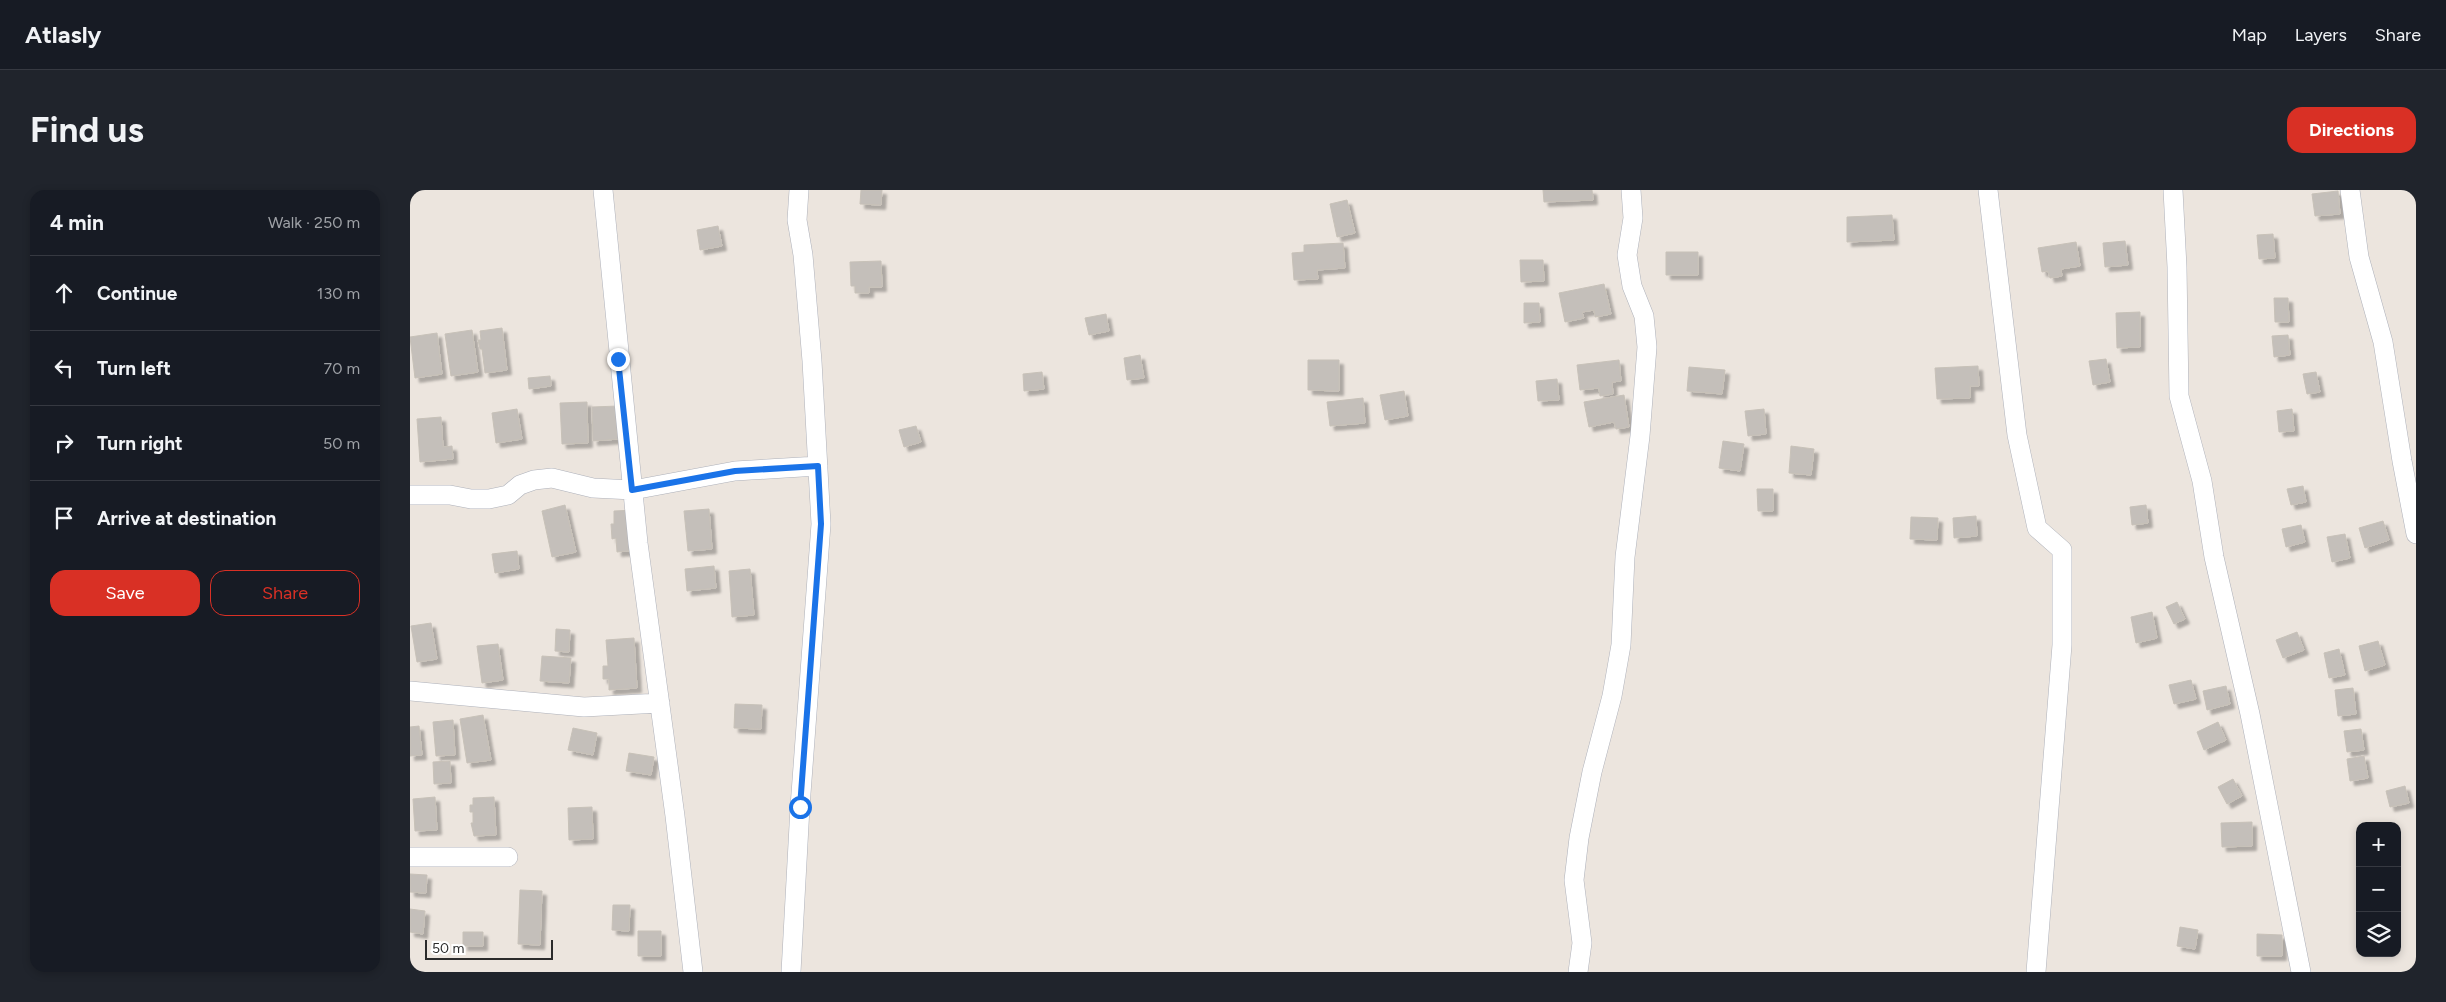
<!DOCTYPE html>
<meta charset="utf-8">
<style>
body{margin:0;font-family:Figtree,sans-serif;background:#20242c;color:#f1f3f6}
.controls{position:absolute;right:15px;bottom:15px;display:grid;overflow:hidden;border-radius:10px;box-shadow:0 2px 8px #0003}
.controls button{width:45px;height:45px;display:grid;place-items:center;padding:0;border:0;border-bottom:1px solid #363941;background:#171b24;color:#f1f3f6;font:25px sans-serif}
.scale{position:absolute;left:15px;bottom:12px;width:128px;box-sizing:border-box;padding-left:5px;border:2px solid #2b2b2b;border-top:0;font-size:14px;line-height:18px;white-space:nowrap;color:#2b2b2b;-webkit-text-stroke:4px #fff;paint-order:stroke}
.stop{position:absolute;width:15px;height:15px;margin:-11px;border:4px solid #1a73e8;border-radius:50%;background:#fff}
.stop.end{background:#1a73e8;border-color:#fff;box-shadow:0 1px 5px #0008}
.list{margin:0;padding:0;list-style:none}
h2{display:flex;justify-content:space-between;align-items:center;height:65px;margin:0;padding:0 20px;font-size:21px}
h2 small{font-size:16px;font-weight:400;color:#9ea1a6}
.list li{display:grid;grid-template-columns:32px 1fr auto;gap:15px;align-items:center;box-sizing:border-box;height:75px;padding:0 20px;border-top:1px solid #363941}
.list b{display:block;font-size:19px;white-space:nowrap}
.list em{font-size:16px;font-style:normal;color:#9ea1a6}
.actions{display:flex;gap:10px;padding:15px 20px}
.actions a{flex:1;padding:11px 0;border:1px solid #d93025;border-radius:15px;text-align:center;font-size:18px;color:#d93025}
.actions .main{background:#d93025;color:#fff}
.icon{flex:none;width:28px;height:28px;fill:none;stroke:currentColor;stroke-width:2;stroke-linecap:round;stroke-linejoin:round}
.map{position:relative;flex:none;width:2006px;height:782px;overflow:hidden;border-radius:15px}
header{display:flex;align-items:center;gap:30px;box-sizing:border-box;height:70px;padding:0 25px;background:#171b24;border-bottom:1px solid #363941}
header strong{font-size:24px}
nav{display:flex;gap:28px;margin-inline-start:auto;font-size:18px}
.intro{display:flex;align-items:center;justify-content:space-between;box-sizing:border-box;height:120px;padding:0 30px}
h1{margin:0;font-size:35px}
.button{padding:12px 22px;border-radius:15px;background:#d93025;color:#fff;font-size:18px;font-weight:700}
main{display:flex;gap:30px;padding:0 30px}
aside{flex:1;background:#171b24;border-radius:15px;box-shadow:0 2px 8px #0003}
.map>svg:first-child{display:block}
.building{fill:#c4bfba;stroke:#c7c1b8;filter:url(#shadow)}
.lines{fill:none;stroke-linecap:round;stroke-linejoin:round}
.minor-casing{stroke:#aeb1ba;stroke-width:20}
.minor{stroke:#fff;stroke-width:19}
.route{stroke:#1a73e8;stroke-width:6}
</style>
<header>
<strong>Atlasly</strong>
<nav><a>Map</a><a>Layers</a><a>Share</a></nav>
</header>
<div class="intro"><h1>Find us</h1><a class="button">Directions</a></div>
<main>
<aside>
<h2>4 min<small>Walk · 250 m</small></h2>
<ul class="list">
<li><svg class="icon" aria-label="ahead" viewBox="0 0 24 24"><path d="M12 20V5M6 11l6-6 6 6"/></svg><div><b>Continue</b></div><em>130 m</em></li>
<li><svg class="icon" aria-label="left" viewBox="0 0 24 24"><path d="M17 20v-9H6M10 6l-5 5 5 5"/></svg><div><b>Turn left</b></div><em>70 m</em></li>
<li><svg class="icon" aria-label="right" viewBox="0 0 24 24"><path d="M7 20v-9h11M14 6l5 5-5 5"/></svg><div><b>Turn right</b></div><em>50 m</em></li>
<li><svg class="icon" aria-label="arrive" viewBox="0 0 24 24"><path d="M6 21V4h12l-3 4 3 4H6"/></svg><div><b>Arrive at destination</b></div></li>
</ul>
<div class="actions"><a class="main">Save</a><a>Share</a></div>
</aside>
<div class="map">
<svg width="2006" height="782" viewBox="0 0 2006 782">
<defs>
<filter id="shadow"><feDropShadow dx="4.5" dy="4.5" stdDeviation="1" flood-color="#0004"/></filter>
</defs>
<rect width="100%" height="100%" fill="#ece5de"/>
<path class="building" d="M451,0H472L471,15L450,14Z
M1133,0H1182L1183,10L1134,12Z
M1928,1L1930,24L1905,26L1902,4Z
M937,10L945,43L927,47L920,14Z
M1482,25L1484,50L1437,52V27Z
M308,36L312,56L290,60L287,40Z
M1863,44L1865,68L1849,69L1847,45Z
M1715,51L1718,75L1695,77L1693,53Z
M1666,52L1670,76L1651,79L1652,86L1640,88L1638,81L1632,82L1628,58Z
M933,53L935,78L907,80L908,89L884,90L882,63L894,62V55Z
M1256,62H1288V85H1256Z
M1110,70H1133L1134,91L1111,92Z
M471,71L472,97H459V103H445V96H441L440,72Z
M1194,94L1201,124L1185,127L1184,120L1172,122L1174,128L1155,132L1149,103Z
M1864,108H1878L1879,132H1865Z
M1114,113H1129L1130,132L1114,133Z
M1730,122V157L1707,158L1706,123Z
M696,124L699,141L679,145L675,128Z
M92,138L97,180L75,183L72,159H70L68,150H71L70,141Z
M62,140L68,182L41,186L35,144Z
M27,143L32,184L5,188L0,147Z
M1878,145L1880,165L1864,167L1862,146Z
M730,165L734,188L717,190L714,168Z
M1696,169L1700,192L1683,195L1679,171Z
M898,170H929V201L898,200Z
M1209,170L1211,191L1202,192L1203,204L1190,206L1189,198L1170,200L1167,175Z
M1568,176L1569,196H1560V208L1527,209L1525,178Z
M1279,177L1315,180L1312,204L1277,201Z
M632,182L634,199L614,201L613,184Z
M1906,182L1910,202L1897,204L1893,184Z
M140,186L141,196L119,199L118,188Z
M1147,189L1149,210L1128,211L1126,191Z
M994,201L998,226L975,230L970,205Z
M1214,205L1219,237L1206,239L1204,232L1179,237L1174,212Z
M953,208L955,233L920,236L917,212Z
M177,212L178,253L152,254L150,213Z
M208,216L209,249L183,251L182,217Z
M107,219L112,249L86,253L82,223Z
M1354,219L1356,244L1338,246L1335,221Z
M1882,219L1884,241L1869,242L1867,221Z
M31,227L33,257L42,256L43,269L10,272L7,229Z
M506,236L511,252L494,257L489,240Z
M1313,251L1334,254L1330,281L1309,278Z
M1381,256L1404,259L1401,285L1379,283Z
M1893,296L1896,312L1881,315L1877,299Z
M1347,299H1363V321H1348Z
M155,315L166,362L142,367L132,321Z
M1736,315L1738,333L1722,335L1720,317Z
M299,319L302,359L278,361L274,321Z
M224,320L227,360L207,362L206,348L202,349L201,334H204V321Z
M1566,326L1567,346L1544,348L1543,328Z
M1501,327L1528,328L1527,350L1500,349Z
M1973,331L1979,350L1955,358L1949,338Z
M1891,335L1895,352L1876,357L1872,339Z
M1935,344L1940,368L1922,372L1917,347Z
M107,361L109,379L85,383L82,364Z
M304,376L306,398L277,401L275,379Z
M340,379L344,425L322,427L319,381Z
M1767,412L1775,429L1764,434L1756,417Z
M1742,422L1747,448L1726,453L1721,427Z
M21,433L27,469L7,472L1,436Z
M146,439L160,440L159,462L145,461Z
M1887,442L1894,460L1873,468L1866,450Z
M224,448L227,498L199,500V489H193V476H198L196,450Z
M1968,451L1975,475L1955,481L1949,456Z
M88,454L93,490L72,493L67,456Z
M1929,459L1935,485L1919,488L1914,463Z
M132,466L161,468L159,493L130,491Z
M1781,490L1786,509L1764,514L1759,495Z
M1816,496L1820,514L1797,520L1793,501Z
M1943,498L1946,524L1928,526L1925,500Z
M325,514L352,515L351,539L324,538Z
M73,525L81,570L57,573L50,529Z
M43,530L45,565L26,566L23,532Z
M1808,532L1816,550L1794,560L1787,542Z
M9,536L12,565L0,566V537Z
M163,538L187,543L183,565L158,560Z
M1951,539L1954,560L1937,562L1934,541Z
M219,563L244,567L241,585L216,581Z
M1954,566L1958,588L1940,591L1937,569Z
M40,571L41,593L24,594L23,572Z
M1823,589L1832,606L1817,614L1808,597Z
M1995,596L1999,613L1980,617L1976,601Z
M25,607L27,640L5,641L3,609Z
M84,607L86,645L64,646L61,633H63V622H60V615H63V608Z
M182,617L183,649L159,650L158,618Z
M1842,632V656L1812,657L1811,633Z
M0,684L17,685L16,703L0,702Z
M110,700L132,701L130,755L108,754Z
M203,715H220L219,741L202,740Z
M0,719L15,721L13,744L0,742Z
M1770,737L1788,740L1785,759L1767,756Z
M228,741H251V766H228Z
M53,742H73V756H53Z
M1847,744L1872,745V766H1847Z"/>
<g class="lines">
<defs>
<path id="minor" d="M193,0L228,353L265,626L283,782
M1578,0L1607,245L1627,338L1652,360V455L1626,782
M1763,0L1767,77L1769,206L1792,291L1804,367L1840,524L1891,782
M1940,0L1949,67L1973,152L1992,271L2006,344
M0,305H40L61,309H79L98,305L110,295L124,290L142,288L183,298L223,300L325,281L408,276
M0,501L174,517L250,513
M0,667H98
M381,782L390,617L411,334L402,171L393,65L387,30L389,0
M1168,782L1172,753L1164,690L1169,648L1182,582L1202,506L1211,455L1215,367L1230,246L1237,157L1234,126L1222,96L1217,65L1223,28L1221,0"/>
</defs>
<use href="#minor" class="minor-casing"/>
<use href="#minor" class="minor"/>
</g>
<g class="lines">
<path class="route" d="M208,169L222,300L325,281L408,276L411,334L390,617"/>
</g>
</svg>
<div class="controls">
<button>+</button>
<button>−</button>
<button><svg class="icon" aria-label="layers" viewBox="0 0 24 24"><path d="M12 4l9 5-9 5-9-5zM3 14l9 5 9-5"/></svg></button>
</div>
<div class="scale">50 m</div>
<div class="stop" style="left:390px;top:617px"></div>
<div class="stop end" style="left:208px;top:169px"></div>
</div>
</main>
